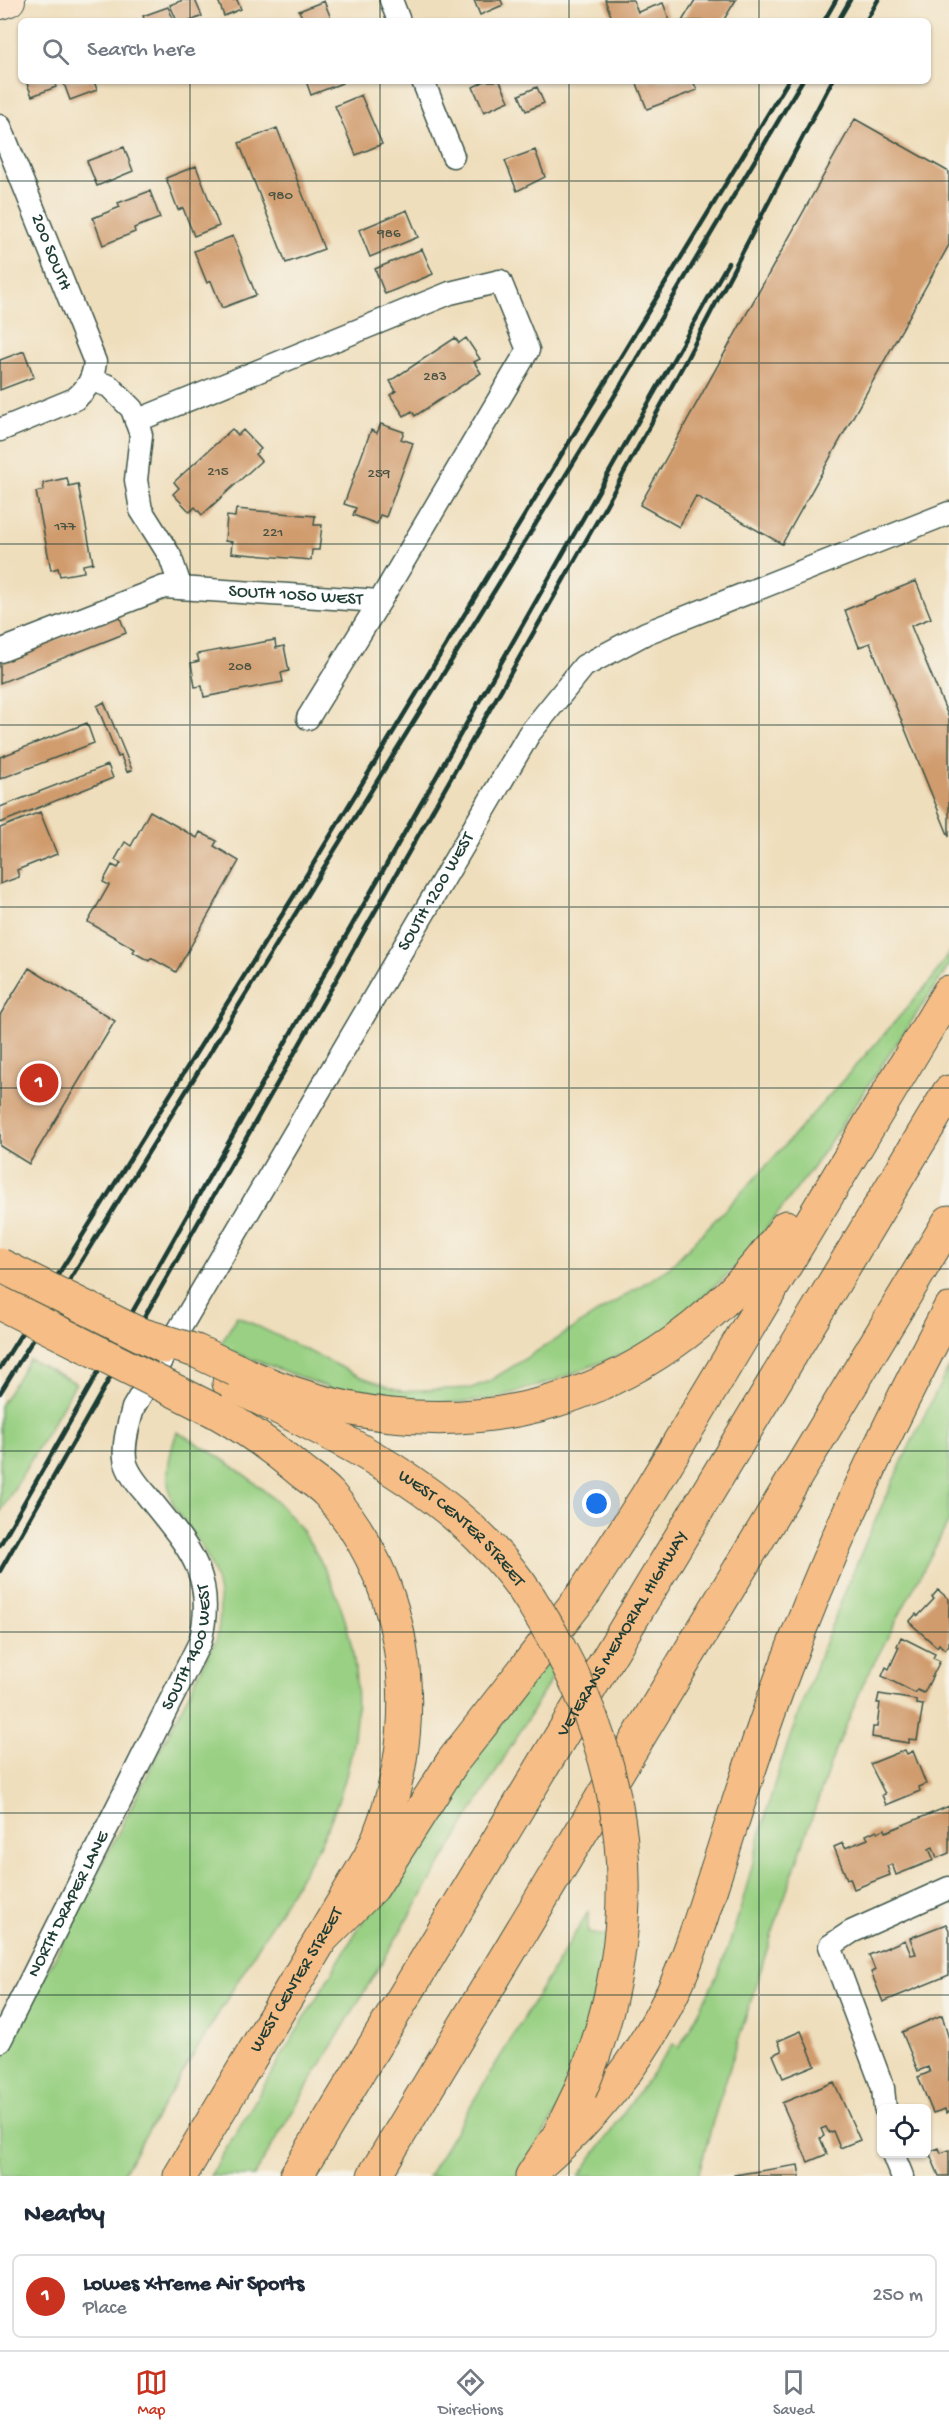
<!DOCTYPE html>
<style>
body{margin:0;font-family:"Gochi Hand",sans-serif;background:#f2f2f3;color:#1f2937}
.controls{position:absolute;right:18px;bottom:18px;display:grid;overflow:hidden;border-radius:9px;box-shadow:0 2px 4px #0004}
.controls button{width:54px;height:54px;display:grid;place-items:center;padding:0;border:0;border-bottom:2px solid #e0e1e3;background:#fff;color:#1f2937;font:30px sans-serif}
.you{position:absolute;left:597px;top:1504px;width:21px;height:21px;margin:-15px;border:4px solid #fff;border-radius:50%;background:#1a73e8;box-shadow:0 0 0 9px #1a73e833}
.badge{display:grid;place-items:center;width:39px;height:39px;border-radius:50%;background:#c8321e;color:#fff;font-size:20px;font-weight:700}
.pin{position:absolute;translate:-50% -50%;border:3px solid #fff;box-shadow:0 2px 6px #0006}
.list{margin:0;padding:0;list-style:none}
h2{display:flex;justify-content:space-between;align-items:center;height:78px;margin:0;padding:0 24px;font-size:26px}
h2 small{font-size:20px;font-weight:400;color:#747a83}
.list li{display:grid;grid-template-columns:39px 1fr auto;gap:18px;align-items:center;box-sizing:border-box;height:84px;margin:0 12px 12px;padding:0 12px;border:2px solid #e0e1e3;border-radius:9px}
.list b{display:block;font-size:22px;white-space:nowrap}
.list p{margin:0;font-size:20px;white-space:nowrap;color:#747a83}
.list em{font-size:20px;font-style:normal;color:#747a83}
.icon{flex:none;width:33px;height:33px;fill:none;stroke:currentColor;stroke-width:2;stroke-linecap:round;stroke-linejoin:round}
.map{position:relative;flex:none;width:949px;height:2176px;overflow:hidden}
.search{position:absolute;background:#fff;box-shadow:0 2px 4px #0004;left:18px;right:18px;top:18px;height:66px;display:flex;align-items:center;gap:15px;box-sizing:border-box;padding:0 21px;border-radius:9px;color:#747a83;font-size:22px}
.sheet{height:174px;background:#fff}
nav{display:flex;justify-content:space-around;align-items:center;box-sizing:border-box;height:84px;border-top:2px solid #e0e1e3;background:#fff;font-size:16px;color:#747a83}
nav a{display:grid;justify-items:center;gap:3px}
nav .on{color:#c8321e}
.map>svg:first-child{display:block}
.green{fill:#99d083;stroke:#5c865c;stroke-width:1.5}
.building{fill:#d09b6d}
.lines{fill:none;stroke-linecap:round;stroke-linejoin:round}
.street-casing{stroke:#3e5548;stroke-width:25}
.secondary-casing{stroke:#3e5548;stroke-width:34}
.primary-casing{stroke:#3e5548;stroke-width:35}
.highway-casing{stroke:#3e5548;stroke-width:35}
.street{stroke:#fff;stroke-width:22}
.secondary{stroke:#fbe5cf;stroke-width:32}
.primary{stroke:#f6be86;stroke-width:33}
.highway{stroke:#f6be86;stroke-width:33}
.rail{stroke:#1f3d34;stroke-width:4.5}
.primary-bridge-casing{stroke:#3e5548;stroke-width:35;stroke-linecap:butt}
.highway-bridge-casing{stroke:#3e5548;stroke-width:35;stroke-linecap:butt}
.primary-bridge{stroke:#f6be86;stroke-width:33}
.highway-bridge{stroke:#f6be86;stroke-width:33}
.grid{fill:none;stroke:#1f3d34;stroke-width:1.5;stroke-opacity:0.55}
.labels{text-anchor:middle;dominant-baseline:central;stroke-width:4.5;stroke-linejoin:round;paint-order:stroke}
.number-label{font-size:15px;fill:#4b5442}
.street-label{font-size:18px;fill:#1f3d34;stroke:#f7f3e8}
</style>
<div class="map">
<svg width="949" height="2176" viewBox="0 0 949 2176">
<rect width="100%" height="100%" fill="#f7f3e8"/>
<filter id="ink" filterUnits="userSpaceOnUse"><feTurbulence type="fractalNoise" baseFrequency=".0167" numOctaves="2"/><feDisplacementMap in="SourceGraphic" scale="12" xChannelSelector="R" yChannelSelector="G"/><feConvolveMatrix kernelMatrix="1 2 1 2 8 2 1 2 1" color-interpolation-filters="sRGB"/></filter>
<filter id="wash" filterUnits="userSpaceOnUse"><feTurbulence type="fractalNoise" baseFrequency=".008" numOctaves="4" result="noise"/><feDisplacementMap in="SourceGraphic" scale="24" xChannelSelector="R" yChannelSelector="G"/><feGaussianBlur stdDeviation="1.35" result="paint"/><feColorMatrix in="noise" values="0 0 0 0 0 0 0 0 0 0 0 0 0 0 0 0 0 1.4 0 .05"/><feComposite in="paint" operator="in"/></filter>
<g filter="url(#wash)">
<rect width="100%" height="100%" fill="#efdebc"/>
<path class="green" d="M949,952V966L811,1170L740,1263L655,1341L556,1380L493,1399L456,1403L357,1398L219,1347L237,1316L359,1376L401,1391L471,1388L488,1382L669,1268L758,1175L878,1041L933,978Z
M29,1359L76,1383L0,1513V1406Z
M949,1367V1521L864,1682L831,1762L772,1934L713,2121L698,2176H579L673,2044L679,2048C694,2020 710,1993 722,1963C747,1900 758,1832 780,1767C826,1630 882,1495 949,1367Z
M177,1432C212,1451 248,1475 278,1503C298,1522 315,1549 327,1574C371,1664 364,1753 321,1842L121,2176H0V2065L217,1638C223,1605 220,1579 203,1549C192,1530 173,1514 169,1490C166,1469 170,1452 177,1432Z
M547,1660L555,1673L254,2176H210L386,1882L449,1787Z
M588,1912V1933L606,1936L599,1985L564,2101L517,2176H428Z"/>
<g id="blocks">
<path class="building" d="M183,0H195L202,16L191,21H177L170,5Z
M218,0H237L241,9L224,16Z
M474,0H501L503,5L480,15Z
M605,0H633L638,12L663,3L670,21H613Z
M695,0H736L723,21H682Z
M324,1L332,21H304L299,11Z
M168,7L174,21H145L143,16Z
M26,81H54L56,87L32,96Z
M63,81H94L97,90L70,100Z
M306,81H341L342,83L311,95Z
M485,81H500L509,101L484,112L473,87Z
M636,81H693L697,90L647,109Z
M537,87L544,103L526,111L519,95Z
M361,95L382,144L356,155L335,106Z
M855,119L949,172V245L782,544L696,496L679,527L640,505Z
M277,128L324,249L286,263L239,143Z
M124,147L133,171L97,186L87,161Z
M535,150L545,177L517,191L505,161Z
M196,166L219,226L194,236L183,208L178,210L166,178Z
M150,191L160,218L134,228L135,232L103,245L93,218L120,207L118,203Z
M407,210L418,237L370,257L359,230Z
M233,236L256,295L222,308L211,281L207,283L194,251Z
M422,249L433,274L385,294L375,269Z
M455,338L459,343L466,338L480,359L474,362L481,373L415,416L412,411L404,416L390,395L396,391L390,381Z
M24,351L34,377L0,390V360Z
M381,424L404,432L401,439L413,443L386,517L380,515L377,524L353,515L356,508L344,504L371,430L377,433Z
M232,429L238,435L243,430L261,449L255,454L261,461L202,515L195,507L190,512L173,494L179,488L174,482Z
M67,478L69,486L78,484L93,563L83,565L84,572L60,576L58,568L51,570L36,492L44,490L43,483Z
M236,509L315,516L314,525H322L319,550H312L311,560L231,553L232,542L225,541L227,516L235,517Z
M916,581L931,618L911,626L949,718V837L870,643L859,647L845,610Z
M119,615L126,633L0,683V661Z
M275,640L276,648L284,646L289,671L281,673L283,682L204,697L202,686L195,687L191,663L199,661L197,654Z
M104,702L132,770L127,772L121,756L118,757L97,706Z
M87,723L94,743L0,779V757Z
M108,765L113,778L0,823V807Z
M150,811L197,838L200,832L217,841L214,846L239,861L176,972L151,958L149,961L133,952L135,949L88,922L109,885L103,882L112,865L118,868L121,863L115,860L125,842L131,846Z
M40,812L57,854L17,870L19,877L0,884V828Z
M29,968L115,1021L29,1164L0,1146V1015Z
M938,1590L949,1599V1645L945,1650L939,1644L937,1647L909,1622L916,1614L918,1616L934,1599L932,1597Z
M901,1637L935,1654L933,1658L940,1661L924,1693L917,1690L915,1693L882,1676L886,1667L889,1669L899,1647L897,1646Z
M879,1694L916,1700V1704L923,1705L917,1740L909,1739V1743L872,1737L873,1727H877L880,1703H877Z
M905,1750L907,1754L913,1751L926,1784L919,1787L920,1791L886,1805L882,1795L885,1794L870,1764Z
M949,1806V1853L937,1858L933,1847L929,1849L934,1860L896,1875L892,1864L887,1866L890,1875L854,1889L850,1878L847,1879L834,1847L843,1843L845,1848L868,1839L866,1835L877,1830L878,1832L885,1829L886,1832Z
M946,1924L949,1930V1975L883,2002L871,1972L875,1970L869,1955L905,1940L911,1955L916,1954L910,1938Z
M942,2015L949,2039V2111L946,2113L945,2109L933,2113L918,2077L930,2072L928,2067L918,2071L902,2032Z
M801,2031L815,2065L783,2078L773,2055L782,2051L778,2041Z
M834,2082L860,2140L840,2148L833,2131L829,2133L826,2127L821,2129L824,2136L820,2138L827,2154L808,2162L782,2103Z
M939,2148L941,2153L949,2150V2176H939L929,2152Z
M798,2165L800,2176H734V2175Z"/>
</g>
</g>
<g filter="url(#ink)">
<use href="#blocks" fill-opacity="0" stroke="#3e5548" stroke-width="1.5"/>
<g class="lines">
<defs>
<g id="street">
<path d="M391,0L399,21"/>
<path d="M423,81L453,156"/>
<path id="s1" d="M0,126L95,362C93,379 88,388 75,399L0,430"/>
<path d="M91,380L109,386L132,409L141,435L136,480L141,510L170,556L181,588"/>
<path id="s2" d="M0,651L164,587L380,601L528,350L500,281L450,293L136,421"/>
<path d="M308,718L380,601"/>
<path id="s3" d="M0,2041L200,1642C218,1573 185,1544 146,1494C138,1485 126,1470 125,1458C123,1442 129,1424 133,1408L529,734L584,666L646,633L949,513"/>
<path d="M885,2108L883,2088L830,1946L851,1932L949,1888"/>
<path d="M893,2154L902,2176"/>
</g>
<path id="secondary" d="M0,3L9,0"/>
<g id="primary">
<path id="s4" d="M229,1383C339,1438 459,1490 529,1597"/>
<path id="s5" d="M180,2176L370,1857C425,1740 417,1594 329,1494C320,1484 307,1477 297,1468C271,1446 245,1428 215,1411"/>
<path d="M532,2176L559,2135L580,2091"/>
</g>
<g id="highway">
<path d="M236,1370C441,1467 656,1414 786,1227"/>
<path d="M325,1935L373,1887L453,1761L585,1592L647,1496L949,992"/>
<path d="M543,2161C597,2114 642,2057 673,1992C693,1948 706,1902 721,1857C741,1794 761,1732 784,1671C830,1547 887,1427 949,1310"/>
<path id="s6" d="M296,2176L949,1092"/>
<path d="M374,2176L949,1222"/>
</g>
</defs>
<use href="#street" class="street-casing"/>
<use href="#secondary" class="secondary-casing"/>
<use href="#primary" class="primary-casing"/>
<use href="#highway" class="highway-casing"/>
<use href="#street" class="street"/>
<use href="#secondary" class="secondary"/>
<use href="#primary" class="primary"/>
<use href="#highway" class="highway"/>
<path class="rail" d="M824,21L836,0
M838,21L850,0
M866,21L878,0
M0,1368L295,894L788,81
M0,1393L612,400L802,81
M0,1545L728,263
M0,1571L605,507L685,362L832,81"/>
<defs>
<path id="primary-bridge" d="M0,1265L165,1347
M0,1303L215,1411
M529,1597C632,1756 653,1914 580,2091"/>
<path id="highway-bridge" d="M140,1334L196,1351L236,1370"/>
</defs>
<use href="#primary-bridge" class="primary-bridge-casing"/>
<use href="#highway-bridge" class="highway-bridge-casing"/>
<use href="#primary-bridge" class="primary-bridge"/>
<use href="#highway-bridge" class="highway-bridge"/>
</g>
</g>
<path class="grid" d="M190,0V21M380,0V21M569,0V21M759,0V21M190,81V2176M380,81V2176M569,81V2176M759,81V2176M0,181H949M0,363H949M0,544H949M0,725H949M0,907H949M0,1088H949M0,1269H949M0,1451H949M0,1632H949M0,1813H949M0,1995H949"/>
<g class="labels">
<g class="number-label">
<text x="281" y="196">980</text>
<text x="389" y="234">986</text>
<text x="435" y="377">283</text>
<text x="218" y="472">215</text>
<text x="379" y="474">259</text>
<text x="65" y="527">177</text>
<text x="273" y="533">221</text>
<text x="240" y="667">208</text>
</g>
<g class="street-label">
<text stroke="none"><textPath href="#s1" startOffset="136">200 SOUTH</textPath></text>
<text stroke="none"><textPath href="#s2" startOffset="308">SOUTH 1050 WEST</textPath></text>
<text stroke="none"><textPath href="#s3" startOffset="1304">SOUTH 1200 WEST</textPath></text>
<text stroke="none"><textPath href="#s4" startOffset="276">WEST CENTER STREET</textPath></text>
<text stroke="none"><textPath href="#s6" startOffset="633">VETERANS MEMORIAL HIGHWAY</textPath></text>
<text stroke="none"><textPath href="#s3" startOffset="438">SOUTH 1400 WEST</textPath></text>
<text stroke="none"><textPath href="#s3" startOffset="153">NORTH DRAPER LANE</textPath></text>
<text stroke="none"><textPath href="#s5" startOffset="228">WEST CENTER STREET</textPath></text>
</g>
</g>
</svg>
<div class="controls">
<button><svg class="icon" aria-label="locate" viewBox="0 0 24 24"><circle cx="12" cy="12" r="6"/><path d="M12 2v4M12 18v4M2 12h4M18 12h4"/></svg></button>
</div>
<div class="you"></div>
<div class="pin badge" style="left:39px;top:1083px">1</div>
<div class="search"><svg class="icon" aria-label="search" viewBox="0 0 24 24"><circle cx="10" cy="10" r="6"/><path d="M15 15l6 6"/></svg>Search here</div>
</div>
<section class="sheet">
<h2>Nearby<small></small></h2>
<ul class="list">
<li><span class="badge">1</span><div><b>Lowes Xtreme Air Sports</b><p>Place</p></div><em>250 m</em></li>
</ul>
</section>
<nav>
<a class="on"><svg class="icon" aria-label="map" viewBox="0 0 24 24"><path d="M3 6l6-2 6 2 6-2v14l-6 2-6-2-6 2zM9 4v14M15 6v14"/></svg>Map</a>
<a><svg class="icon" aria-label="directions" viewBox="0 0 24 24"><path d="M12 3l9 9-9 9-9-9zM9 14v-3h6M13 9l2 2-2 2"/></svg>Directions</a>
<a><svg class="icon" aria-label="saved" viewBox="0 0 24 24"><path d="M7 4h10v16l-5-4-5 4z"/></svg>Saved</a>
</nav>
